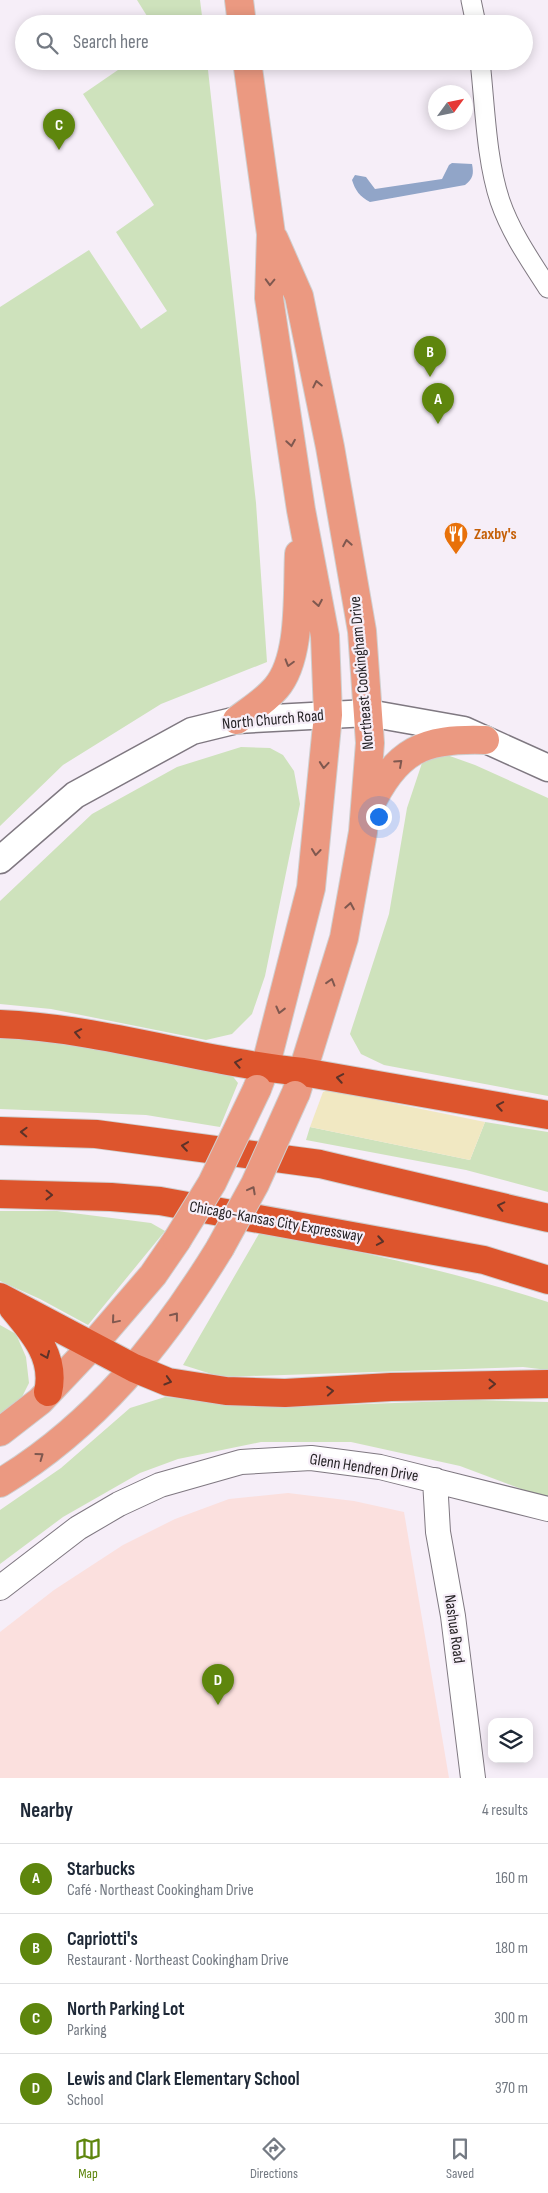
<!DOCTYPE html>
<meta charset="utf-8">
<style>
body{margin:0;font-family:"Sofia Sans Condensed",sans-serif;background:#f6f6f7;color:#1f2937}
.controls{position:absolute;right:15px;bottom:15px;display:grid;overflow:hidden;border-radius:10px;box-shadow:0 2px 12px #0003}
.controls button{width:45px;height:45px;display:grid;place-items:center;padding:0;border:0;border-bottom:1px solid #e0e1e3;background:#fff;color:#1f2937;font:25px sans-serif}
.compass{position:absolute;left:428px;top:85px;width:45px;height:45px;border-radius:50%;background:#fff;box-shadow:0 2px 12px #0003;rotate:57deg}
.you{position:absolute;left:378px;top:816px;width:18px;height:18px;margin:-12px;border:4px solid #fff;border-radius:50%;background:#1a73e8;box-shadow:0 0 0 8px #1a73e833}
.badge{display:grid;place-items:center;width:32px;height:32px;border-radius:50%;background:#5e860d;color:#fff;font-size:16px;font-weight:700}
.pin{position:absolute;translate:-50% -41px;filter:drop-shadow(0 1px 2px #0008)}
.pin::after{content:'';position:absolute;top:26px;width:18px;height:15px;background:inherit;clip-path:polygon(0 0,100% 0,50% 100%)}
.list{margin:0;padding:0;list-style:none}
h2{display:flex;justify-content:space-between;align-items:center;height:65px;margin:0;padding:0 20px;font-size:21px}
h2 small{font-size:16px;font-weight:400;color:#747a83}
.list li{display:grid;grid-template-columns:32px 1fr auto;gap:15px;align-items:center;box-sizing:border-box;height:70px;padding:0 20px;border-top:1px solid #e0e1e3}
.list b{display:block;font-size:19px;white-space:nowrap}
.list p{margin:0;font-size:16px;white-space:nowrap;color:#747a83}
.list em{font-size:16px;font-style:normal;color:#747a83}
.icon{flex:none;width:28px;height:28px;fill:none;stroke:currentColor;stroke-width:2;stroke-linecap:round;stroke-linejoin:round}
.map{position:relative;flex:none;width:548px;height:1778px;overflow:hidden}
.search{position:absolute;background:#fff;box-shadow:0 2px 12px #0003;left:15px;right:15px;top:15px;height:55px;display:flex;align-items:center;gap:12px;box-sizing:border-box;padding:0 18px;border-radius:28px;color:#747a83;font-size:19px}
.sheet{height:345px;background:#fff}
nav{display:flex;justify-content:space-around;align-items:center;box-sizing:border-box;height:70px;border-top:1px solid #e0e1e3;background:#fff;font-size:14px;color:#747a83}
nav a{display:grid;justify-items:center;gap:2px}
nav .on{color:#5e860d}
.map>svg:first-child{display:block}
.education{fill:#fbe0de}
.green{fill:#cee2bc}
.sand{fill:#f1e8c2}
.water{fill:#91a5c8}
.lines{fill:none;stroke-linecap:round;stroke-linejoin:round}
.minor-casing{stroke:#7f7881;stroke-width:21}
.tertiary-casing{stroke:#7f7881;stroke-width:26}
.secondary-casing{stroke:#7f7881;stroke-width:29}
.primary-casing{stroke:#cfcfcf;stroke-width:30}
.motorway-casing{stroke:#cfcfcf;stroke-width:30}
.minor{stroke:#fff;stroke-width:19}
.tertiary{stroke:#fff;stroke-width:24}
.secondary{stroke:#fff;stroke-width:26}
.primary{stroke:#eb9981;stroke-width:28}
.motorway{stroke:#dd552d;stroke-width:28}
.primary-bridge-casing{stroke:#cfcfcf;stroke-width:30;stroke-linecap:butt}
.primary-bridge{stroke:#eb9981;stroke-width:28}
.oneway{stroke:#7f584f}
.oneway2{stroke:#5d3228}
.labels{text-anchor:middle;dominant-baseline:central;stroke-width:4.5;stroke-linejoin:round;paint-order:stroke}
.food-label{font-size:16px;font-weight:bold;fill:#c56008;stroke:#f6eef8;text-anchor:start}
.street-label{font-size:16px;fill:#262326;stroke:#f6eef8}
</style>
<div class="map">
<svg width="548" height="1778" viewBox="0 0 548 1778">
<rect width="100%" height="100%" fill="#f6eef8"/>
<path class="education" d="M288,1493L354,1501L404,1512L449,1778H0V1632L54,1590L123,1545L175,1519L229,1499Z"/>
<path class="green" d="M137,0H200L203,24H152Z
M131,61H207L256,503L267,662L161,704L63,765L0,826V307L89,250L141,329L167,311L116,232L154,205L83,94Z
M241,747L270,748L283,755L294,771L300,804L265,976L252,1014L232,1034L206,1040L51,1009L0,1004V901L92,814L177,767Z
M447,755L475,765L548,798V1096L384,1065L361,1054L350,1034L389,914L407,808L423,760Z
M0,1037C79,1040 154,1057 231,1074L238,1083L220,1127L146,1115L0,1109Z
M485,1122L548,1132V1192L466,1170L306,1140L310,1127L470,1160Z
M0,1211H57L151,1223L165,1231L88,1325L40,1299L0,1281Z
M260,1232C357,1250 454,1272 548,1302V1370L523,1367L221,1377L183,1365Z
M0,1325L16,1334L26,1357L29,1383L20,1401L0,1417Z
M165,1397L286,1407L476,1400L548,1402V1499L460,1466L351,1442H261L178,1459L140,1473L63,1517L0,1564V1510L61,1468L130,1408Z"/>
<path class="sand" d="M328,1090L485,1122L470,1160L310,1127L323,1092Z"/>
<path class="water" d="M452,163L472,164C474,174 473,179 465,185L370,202C360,197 355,190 352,180L355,175L366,177L375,189L442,179L449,165Z"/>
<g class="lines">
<defs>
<path id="minor" d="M471,0L476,24
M480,61C485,105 486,159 500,201C511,233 530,260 548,288"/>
<path id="tertiary" d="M435,1480L438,1532L453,1616L473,1778
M0,1588L78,1528L119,1504L160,1485L241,1462L311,1458L380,1467L548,1509"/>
<path id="secondary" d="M0,860L75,795L192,731L237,720L368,713L464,730L548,768"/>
<path id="primary" d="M239,0L242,24
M247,61L271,234L269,298L301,510L325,636L328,715L311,888L265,1068L257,1089
M274,239L299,296L330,447L362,631L370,743L363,832L344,938L296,1093
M237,720C250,710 265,701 276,688C302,658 297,592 299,554
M369,808C396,750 423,738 485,740
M0,1432L40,1401L92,1346L153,1275L177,1240
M0,1483C95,1426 163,1341 220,1248"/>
<path id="motorway" d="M0,1024C102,1028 201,1062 303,1072L548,1115
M0,1131L96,1134L320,1164L548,1218
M0,1194L111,1197L160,1201L484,1260L548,1280
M0,1297L134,1368L168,1382L226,1391L285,1393L391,1387L548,1384
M13,1308C34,1333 56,1358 48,1392"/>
</defs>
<use href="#minor" class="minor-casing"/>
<use href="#tertiary" class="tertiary-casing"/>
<use href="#secondary" class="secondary-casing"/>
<use href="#primary" class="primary-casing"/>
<use href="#motorway" class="motorway-casing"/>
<use href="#minor" class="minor"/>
<use href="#tertiary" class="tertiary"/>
<use href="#secondary" class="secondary"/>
<use href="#primary" class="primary"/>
<use href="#motorway" class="motorway"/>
<defs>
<path id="primary-bridge" d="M177,1240L212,1183L257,1089
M220,1248L255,1184L295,1095"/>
</defs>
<use href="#primary-bridge" class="primary-bridge-casing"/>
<use href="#primary-bridge" class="primary-bridge"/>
</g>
<defs><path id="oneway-chevron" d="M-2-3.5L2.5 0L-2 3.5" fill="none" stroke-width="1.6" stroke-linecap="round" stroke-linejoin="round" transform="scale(1.25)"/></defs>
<g class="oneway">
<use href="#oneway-chevron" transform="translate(270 282) rotate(92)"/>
<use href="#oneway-chevron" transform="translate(317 384) rotate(-102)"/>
<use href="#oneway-chevron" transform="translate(291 443) rotate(81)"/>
<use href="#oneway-chevron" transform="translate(347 543) rotate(-100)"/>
<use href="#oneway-chevron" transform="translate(318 603) rotate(80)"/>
<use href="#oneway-chevron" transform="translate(289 663) rotate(106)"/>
<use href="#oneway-chevron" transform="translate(399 763) rotate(-42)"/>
<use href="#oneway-chevron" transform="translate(324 765) rotate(95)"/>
<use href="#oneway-chevron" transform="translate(316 852) rotate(96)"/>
<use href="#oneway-chevron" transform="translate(350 906) rotate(-80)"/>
<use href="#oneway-chevron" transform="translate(331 982) rotate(-73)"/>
<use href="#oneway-chevron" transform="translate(280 1010) rotate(104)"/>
<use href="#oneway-chevron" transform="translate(252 1190) rotate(-62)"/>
<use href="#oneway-chevron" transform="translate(175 1316) rotate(-52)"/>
<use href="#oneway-chevron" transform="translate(115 1320) rotate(130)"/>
<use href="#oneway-chevron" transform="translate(40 1456) rotate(-36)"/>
</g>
<g class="oneway2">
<use href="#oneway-chevron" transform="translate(78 1033) rotate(-169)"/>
<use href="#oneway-chevron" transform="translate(238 1063) rotate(-169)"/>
<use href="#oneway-chevron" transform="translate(340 1078) rotate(-170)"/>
<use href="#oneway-chevron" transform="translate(500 1106) rotate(-170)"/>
<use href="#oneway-chevron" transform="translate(24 1132) rotate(-178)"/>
<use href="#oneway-chevron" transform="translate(185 1146) rotate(-172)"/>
<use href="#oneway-chevron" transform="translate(49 1195) rotate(1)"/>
<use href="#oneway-chevron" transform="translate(501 1206) rotate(-167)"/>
<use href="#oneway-chevron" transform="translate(380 1241) rotate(10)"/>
<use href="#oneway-chevron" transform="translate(46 1355) rotate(67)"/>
<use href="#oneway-chevron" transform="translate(168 1381) rotate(16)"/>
<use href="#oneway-chevron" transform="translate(492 1384)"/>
<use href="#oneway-chevron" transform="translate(330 1391) rotate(-4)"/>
</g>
<defs>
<symbol id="restaurant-pin" viewBox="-11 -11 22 30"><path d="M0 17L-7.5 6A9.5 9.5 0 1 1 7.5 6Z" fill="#e8710a" stroke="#f6eef8"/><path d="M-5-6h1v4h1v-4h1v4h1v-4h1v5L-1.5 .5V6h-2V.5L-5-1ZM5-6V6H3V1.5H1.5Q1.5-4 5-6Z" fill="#fff"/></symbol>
</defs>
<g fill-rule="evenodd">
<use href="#restaurant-pin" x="442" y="520" width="28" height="38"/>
</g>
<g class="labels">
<g class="food-label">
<text x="474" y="534">Zaxby's</text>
</g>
<g class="street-label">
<text transform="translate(362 673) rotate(-95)">Northeast Cookingham Drive</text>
<text transform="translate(273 720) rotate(-5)">North Church Road</text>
<text transform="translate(276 1222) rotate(10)">Chicago-Kansas City Expressway</text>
<text transform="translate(364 1468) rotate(9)">Glenn Hendren Drive</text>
<text transform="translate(454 1629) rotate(82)">Nashua Road</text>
</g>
</g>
</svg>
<div class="controls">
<button><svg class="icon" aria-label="layers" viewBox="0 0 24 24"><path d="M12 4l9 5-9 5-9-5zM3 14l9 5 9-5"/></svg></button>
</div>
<svg class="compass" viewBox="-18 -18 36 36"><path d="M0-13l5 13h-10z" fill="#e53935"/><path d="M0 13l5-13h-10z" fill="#747a83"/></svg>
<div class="you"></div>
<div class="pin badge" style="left:438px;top:424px">A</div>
<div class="pin badge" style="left:430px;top:377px">B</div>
<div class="pin badge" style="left:59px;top:150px">C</div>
<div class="pin badge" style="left:218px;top:1705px">D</div>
<div class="search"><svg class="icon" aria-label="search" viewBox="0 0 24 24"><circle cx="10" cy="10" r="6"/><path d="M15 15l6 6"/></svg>Search here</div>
</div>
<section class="sheet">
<h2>Nearby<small>4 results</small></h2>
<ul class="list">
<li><span class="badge">A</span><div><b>Starbucks</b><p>Café · Northeast Cookingham Drive</p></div><em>160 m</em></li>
<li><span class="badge">B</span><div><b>Capriotti's</b><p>Restaurant · Northeast Cookingham Drive</p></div><em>180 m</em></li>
<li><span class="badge">C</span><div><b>North Parking Lot</b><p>Parking</p></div><em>300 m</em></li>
<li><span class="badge">D</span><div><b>Lewis and Clark Elementary School</b><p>School</p></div><em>370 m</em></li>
</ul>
</section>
<nav>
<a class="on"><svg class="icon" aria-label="map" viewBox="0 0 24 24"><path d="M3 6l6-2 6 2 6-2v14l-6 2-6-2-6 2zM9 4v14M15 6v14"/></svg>Map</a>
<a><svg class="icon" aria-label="directions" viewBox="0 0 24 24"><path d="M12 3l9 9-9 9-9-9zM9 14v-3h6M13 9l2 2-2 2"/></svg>Directions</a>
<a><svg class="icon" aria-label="saved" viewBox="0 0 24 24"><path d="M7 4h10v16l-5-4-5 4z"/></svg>Saved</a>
</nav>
